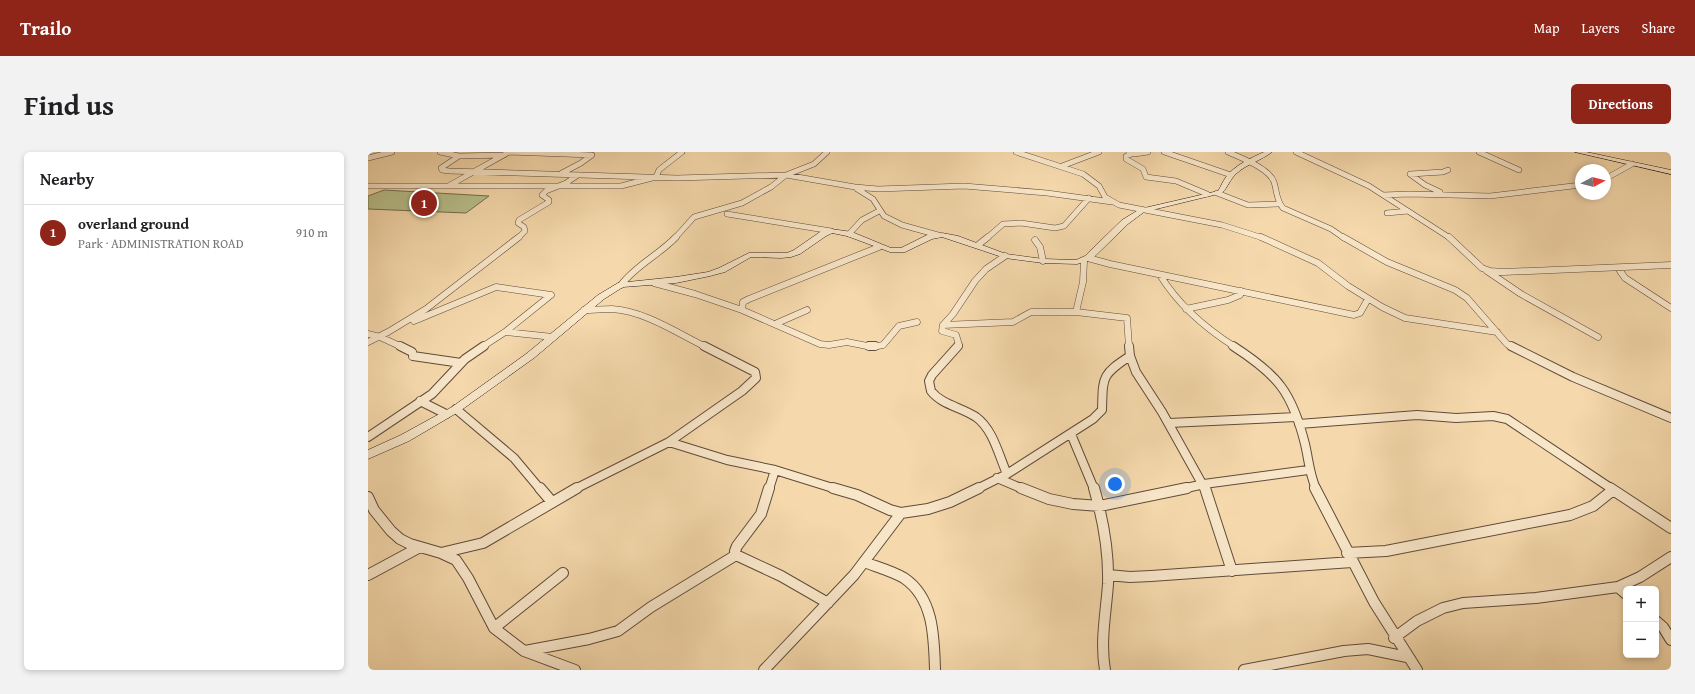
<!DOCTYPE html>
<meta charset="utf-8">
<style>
body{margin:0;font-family:"Gentium Book Plus",serif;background:#f2f2f2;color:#202124}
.controls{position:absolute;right:12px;bottom:12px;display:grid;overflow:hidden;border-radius:6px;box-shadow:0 2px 6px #0003}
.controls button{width:36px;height:36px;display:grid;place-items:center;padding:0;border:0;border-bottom:1px solid #e0e0e0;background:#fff;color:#202124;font:20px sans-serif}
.compass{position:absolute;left:1207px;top:12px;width:36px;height:36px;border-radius:50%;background:#fff;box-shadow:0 2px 6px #0003;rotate:83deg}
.you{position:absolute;left:747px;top:332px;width:14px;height:14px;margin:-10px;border:3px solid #fff;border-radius:50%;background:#1a73e8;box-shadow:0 0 0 6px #1a73e833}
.badge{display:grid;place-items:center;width:26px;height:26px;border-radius:50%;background:#8f2418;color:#fff;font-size:13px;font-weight:700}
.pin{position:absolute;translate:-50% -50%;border:2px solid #fff;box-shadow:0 1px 4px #0006}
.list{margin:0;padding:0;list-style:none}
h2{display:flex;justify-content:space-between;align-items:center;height:52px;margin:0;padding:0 16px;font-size:17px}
h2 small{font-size:13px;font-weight:400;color:#757577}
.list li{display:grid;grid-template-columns:26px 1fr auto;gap:12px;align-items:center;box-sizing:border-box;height:56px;padding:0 16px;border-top:1px solid #e0e0e0}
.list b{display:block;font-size:15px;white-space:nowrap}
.list p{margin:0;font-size:13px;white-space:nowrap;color:#757577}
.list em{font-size:13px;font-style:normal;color:#757577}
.map{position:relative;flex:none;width:1303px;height:518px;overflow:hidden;border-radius:6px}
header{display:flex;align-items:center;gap:24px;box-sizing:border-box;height:56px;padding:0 20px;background:#8f2418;color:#fff}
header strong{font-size:19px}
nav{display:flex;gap:22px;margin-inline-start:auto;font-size:14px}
.intro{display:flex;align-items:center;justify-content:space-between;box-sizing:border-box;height:96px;padding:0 24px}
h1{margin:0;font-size:28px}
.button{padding:10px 18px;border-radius:6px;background:#8f2418;color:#fff;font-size:14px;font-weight:700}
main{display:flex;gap:24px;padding:0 24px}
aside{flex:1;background:#fff;border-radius:6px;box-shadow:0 2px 6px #0003}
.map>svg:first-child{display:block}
.green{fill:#b8c08c;stroke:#736e50}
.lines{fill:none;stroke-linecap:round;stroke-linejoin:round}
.street-far3-casing{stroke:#604b3a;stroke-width:6}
.street-far2-casing{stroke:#604b3a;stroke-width:7}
.street-far1-casing{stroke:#604b3a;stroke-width:10}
.street-casing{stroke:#604b3a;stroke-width:12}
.secondary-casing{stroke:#2e1c14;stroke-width:1}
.street-far3{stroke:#f8e6c9;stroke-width:5}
.street-far2{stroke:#f8e6c9;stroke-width:6}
.street-far1{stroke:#f8e6c9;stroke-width:8}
.street{stroke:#f8e6c9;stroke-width:10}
.secondary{fill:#f8e6c9;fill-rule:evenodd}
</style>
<header>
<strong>Trailo</strong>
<nav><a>Map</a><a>Layers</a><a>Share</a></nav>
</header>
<div class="intro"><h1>Find us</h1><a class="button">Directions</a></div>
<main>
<aside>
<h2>Nearby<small></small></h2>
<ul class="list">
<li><span class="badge">1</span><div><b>overland ground</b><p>Park · ADMINISTRATION ROAD</p></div><em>910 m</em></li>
</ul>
</aside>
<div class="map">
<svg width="1303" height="518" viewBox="0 0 1303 518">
<rect width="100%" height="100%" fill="#f5d9ac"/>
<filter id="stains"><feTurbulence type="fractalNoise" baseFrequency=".005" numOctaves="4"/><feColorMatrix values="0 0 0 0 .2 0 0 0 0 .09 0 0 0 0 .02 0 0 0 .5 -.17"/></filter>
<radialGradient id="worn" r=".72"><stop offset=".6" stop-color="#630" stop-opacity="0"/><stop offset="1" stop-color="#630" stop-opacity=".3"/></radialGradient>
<path class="green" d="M16,38L121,44L98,61L0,57V44Z"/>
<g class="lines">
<defs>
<path id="street-far3" d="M72,0L91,4L73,16L74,18L81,19L309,26L418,23L487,35L510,37L596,34L679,41L744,50
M141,0L224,3L213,11L194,21
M648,0L715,22L731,34L737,45L751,53L854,73L895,86
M761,0L766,2L780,0
M796,0L863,23
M860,0C873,6 901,16 906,30C909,39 908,48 915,56L963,77L976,86
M928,0L1001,34L1082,86
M1111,0L1151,18
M764,2L758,4V7L775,17L778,25L808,29L839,42
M91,4L136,3
M0,6L24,0
M694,14L731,0
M1237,27L1264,12
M82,33L141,0
M0,34H253L288,25L291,18L314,0
M489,37L505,47L516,64L534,73L570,83
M1072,40L1057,33L1042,22L1075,20L1080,18
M849,41L880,53L910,52
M1015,43L1042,42L1122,44L1213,33
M1019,61L1040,59
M359,62L463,79
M481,82L494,68L511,59
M150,86L157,79L156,75L150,71L151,68L181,50V48L174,43L178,39L198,31L210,23
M307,86L326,65L374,51L403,35L418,23L446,12L459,0
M619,86L635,72L653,71L687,76L696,74L721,46"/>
<path id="street-far2" d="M893,85L950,111L980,134L1014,155L1037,166L1129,180
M975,85L1019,110L1087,138L1099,146L1139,192L1145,195
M1081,85L1114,116L1122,119L1136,120L1303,113
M667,88L672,95L675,109
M610,93L620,85
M720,106L742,112L986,163L992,161L1000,147
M716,109L715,130L708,160L759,166L761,195
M1250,116L1257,126L1303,156
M1119,119L1153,142L1230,185
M792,123C811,154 837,176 867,195
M286,131L327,142L374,158L452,192L461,193L479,190L504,195L515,193L531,174L549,170
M253,133C268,113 291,103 308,85
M818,157L860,148L872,143L873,139
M216,158C225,158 235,157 244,157C277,159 309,181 338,195
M374,158L375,150L381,147L511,95
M46,169L128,135L183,143
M407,172L439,158
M575,173L645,170L663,160H708
M137,180L185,185
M0,182L12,185L34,195
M0,190L20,180L58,157L151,85
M114,195L137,180L183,143
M589,195L591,193L588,183L574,179L575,173L585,162L607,129L618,117L637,104"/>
<path id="street-far1" d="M32,194L44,200
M501,194H507
M590,194L564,223L561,229L563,239C574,253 593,255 608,265C625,277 631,304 639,322
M761,194L762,204L768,220L794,260L837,337
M865,194C910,223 924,240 937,292C941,309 941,320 948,337
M1143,194L1205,225L1303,266
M45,204L93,211
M52,249L78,262
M88,257L146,306L172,337
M801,271L928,265
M931,272L1049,263L1088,266L1125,264L1139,267L1244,337
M703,282L726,337
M0,285L64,242L97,207L116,194
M301,290L359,308L407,318L468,337
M629,326L655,337
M207,337L301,290L374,239L388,226L387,220L336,194
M401,337L407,318
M609,337L639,322L725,267L734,258C735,225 733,223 762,204
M814,337L836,332L940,318"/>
<path id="street" d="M172,336L184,350
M401,336L393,362L369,394L367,399L368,403L413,424L460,451
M465,336L489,343L522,358L533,361L560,357L582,350L611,336
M653,336L681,347L705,352L732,354L819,336
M726,336C735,367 741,399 740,432C738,461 732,489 737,518
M837,336L864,419
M947,336L1006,450L1049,518
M1242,336L1303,376
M0,345L6,358L23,379L32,387L42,392L73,401L88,408L100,426L126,476L156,499L207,518
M73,401L115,391L209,336
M979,401L1018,399L1202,363L1225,354L1245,338
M496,410C509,415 524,419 536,426C566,446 566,486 567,518
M0,423L52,395
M740,423L762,425L783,424L984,410
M1250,435L1258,442
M1288,469L1295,475L1303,488
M126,476L195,421
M1026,486L1049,469L1075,456L1095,451L1168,446L1250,435L1272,425L1303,405
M157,499L221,487L250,479L283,455L368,403
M396,518L486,423L533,361
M876,518L976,499L1000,497L1039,505"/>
<path id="secondary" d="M896,0H904C894,8 879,12 869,21C862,27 860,35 854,41L776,60L760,72L723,108L709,112L675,111L637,106L574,85L564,87L537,100H522L479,84L464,81L458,84L432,102L423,105L413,106L383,105L357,120L342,124L308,131L255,135L236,147L166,206L92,259L41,289L0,307V298L33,283L84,255L158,202L230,143L250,131L308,125L340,120L351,116L381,101H419L426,98L452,80L463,77L484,80L523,96H533L559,83L574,81L590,84L638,102L675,107L708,108L717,104L754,68L772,57L850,39C853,34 855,29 858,25C867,13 883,6 896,0Z
M1207,0H1218L1303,18V22Z"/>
</defs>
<use href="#street-far3" class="street-far3-casing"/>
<use href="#street-far2" class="street-far2-casing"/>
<use href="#street-far1" class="street-far1-casing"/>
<use href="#street" class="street-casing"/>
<use href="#secondary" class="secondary-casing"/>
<use href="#street-far3" class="street-far3"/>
<use href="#street-far2" class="street-far2"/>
<use href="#street-far1" class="street-far1"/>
<use href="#street" class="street"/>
<use href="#secondary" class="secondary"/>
</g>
<rect width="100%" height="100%" filter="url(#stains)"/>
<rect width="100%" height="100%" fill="url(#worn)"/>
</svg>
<div class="controls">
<button>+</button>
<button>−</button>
</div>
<svg class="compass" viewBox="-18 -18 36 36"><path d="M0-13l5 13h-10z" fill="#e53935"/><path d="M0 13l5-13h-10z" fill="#757577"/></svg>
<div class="you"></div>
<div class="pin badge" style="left:56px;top:51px">1</div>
</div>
</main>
